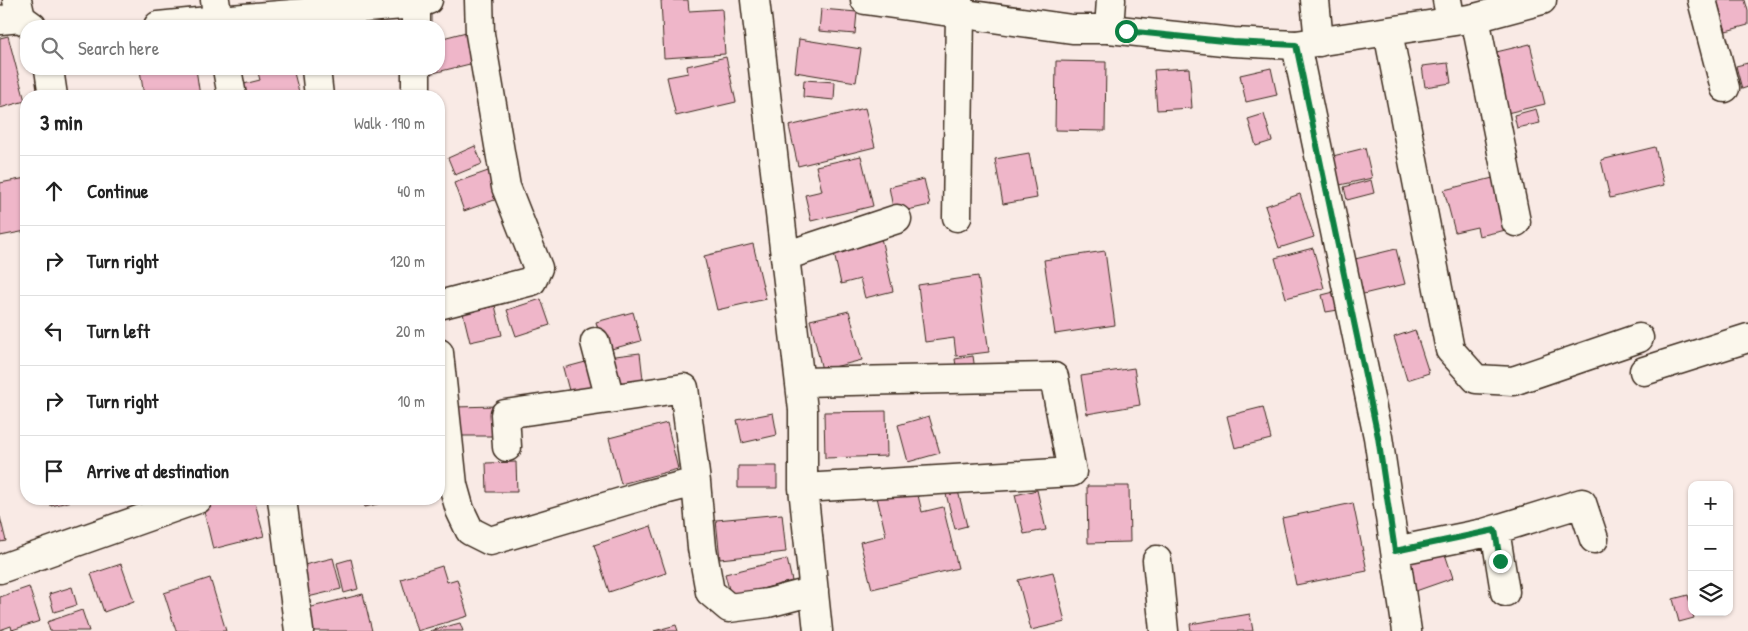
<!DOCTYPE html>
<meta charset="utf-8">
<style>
body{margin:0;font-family:"Patrick Hand",sans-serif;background:#f6f6f6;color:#222}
.controls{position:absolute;right:15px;bottom:15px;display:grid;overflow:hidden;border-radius:10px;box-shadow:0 1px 4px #0004}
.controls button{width:45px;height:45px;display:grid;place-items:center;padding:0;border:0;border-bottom:1px solid #e0e0e0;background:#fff;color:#222;font:25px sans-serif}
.stop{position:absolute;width:15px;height:15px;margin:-11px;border:4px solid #0b8043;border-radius:50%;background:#fff}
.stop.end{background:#0b8043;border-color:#fff;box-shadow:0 1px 5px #0008}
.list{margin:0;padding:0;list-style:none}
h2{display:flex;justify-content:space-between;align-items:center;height:65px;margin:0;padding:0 20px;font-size:21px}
h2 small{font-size:16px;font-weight:400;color:#767676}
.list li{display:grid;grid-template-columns:32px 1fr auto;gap:15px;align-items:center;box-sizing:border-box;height:70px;padding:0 20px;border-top:1px solid #e0e0e0}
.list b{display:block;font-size:19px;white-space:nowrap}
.list em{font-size:16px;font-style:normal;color:#767676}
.icon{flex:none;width:28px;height:28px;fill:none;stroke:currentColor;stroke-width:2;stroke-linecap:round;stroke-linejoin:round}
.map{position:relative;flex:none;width:1748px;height:631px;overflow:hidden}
.search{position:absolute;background:#fff;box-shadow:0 1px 4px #0004;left:20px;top:20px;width:425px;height:55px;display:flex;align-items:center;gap:12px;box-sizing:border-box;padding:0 18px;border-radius:20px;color:#767676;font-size:19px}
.panel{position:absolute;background:#fff;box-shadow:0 1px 4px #0004;left:20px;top:90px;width:425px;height:415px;border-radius:20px}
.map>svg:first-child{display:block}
.building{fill:#efb6c9;stroke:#3b2a1e}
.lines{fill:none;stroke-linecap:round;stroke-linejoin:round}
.street-casing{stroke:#3b2a1e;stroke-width:31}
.secondary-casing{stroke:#3b2a1e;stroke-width:31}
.street{stroke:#fbf7ec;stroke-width:28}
.secondary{stroke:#fbf7ec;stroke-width:28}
.route{stroke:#0b8043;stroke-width:6}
</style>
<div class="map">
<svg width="1748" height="631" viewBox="0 0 1748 631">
<rect width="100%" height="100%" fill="#f9eae5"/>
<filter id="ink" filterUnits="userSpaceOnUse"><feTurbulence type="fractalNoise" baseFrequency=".02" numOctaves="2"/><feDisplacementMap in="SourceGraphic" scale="10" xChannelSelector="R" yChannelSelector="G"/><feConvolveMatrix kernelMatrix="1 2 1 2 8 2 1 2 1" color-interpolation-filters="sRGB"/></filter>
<g filter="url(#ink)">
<path class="building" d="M661,0H688L689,11L722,9L725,54L664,58Z
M1717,0H1745L1748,11V25L1726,31Z
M821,9L857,12L855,34L819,31Z
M470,31L478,62L429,74L428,69H439V39Z
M8,36L25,101L0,108V38Z
M799,39L861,49L856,82L795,72Z
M1530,44L1545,104L1507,113L1492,53Z
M726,57L736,102L676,116L667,77L688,73L687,66Z
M1056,61L1106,62L1105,131L1055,130Z
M1448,63L1451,83L1425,87L1422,66Z
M1748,63V87L1742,89L1736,66Z
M1189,68L1192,108L1157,110L1154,70Z
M1271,68L1277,95L1246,102L1240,75Z
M147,69H196L200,96H144L140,70Z
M257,69H293L300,96H238L236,86L260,80Z
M804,80L835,82L834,100L803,97Z
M865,108L875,147L798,166L789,126Z
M1536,109L1540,123L1517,128L1514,115Z
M1264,114L1272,141L1256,146L1248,119Z
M475,146L482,164L455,175L448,158Z
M1655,147L1664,185L1610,198L1601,160Z
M1365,148L1372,178L1340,185L1333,156Z
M1029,153L1037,198L1003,204L995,159Z
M861,156L873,206L811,221L805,195L822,191L816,166Z
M491,170L500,198L464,211L454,183Z
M26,178V231L0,236V183Z
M1493,178L1506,230L1479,236L1477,227L1455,232L1444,190Z
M924,179L930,205L894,213L889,187Z
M1371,180L1374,193L1347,200L1344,187Z
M1300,194L1314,237L1279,248L1265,206Z
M881,238L893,291L865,298L860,279L841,284L833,249Z
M753,244L766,299L717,310L704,256Z
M1313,248L1324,288L1286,298L1275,258Z
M1396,249L1405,284L1355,296L1347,261Z
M1105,251L1115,325L1055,334L1044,260Z
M978,276L989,352L956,356L954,338L925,342L918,285Z
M1334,292L1338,310L1326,312L1322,295Z
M493,297L502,335L470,342L461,305Z
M541,299L550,325L516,336L507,310Z
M849,311L862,360L822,370L810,320Z
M633,312L641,341L604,351L596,322Z
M1415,330L1429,373L1407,380L1394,337Z
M640,353L644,388L612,392L607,357Z
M973,356L975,370L957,373L955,359Z
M593,360L601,390L571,398L563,368Z
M1134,368L1140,405L1087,414L1081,376Z
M498,406V436H454V407Z
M1263,407L1271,439L1235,448L1227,416Z
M886,411L887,456L825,458L824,412Z
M773,413L777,435L742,443L737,420Z
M929,416L940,453L908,462L898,425Z
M667,423L678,469L621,484L609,438Z
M516,462L517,492H487L486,463Z
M738,466H777V488H738Z
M1087,486H1129L1130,542L1088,543Z
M916,487L922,512L943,507L958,568L872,589L860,542L886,536L877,497Z
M1037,490L1046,530L1024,534L1015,495Z
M958,491L967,526L955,529L946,494Z
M49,499H81L51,506Z
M235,499H254L264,536L213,549L203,507Z
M362,499H397L365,507Z
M1353,503L1367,571L1296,585L1282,518Z
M782,514L786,552L720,559L716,520Z
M0,517L6,541L0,542Z
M651,526L666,573L609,592L594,545Z
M1443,548L1453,578L1413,592L1403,562Z
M333,558L341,589L308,597L300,566Z
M351,559L358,589L344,593L337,563Z
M787,559L792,581L731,597L725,574Z
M121,564L134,601L104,612L91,574Z
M442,566L447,582L457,579L468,616L417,631L401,579Z
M1053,572L1065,622L1031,630L1018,580Z
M210,578L226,631H176L164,593Z
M29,587L40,621L12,630L11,626L0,630V597Z
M72,587L77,605L54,612L49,594Z
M363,594L372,631H314L308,608Z
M1688,595L1694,618L1679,622L1673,599Z
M82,610L89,631H50L47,622Z
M1250,614L1253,631H1191L1190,624Z
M460,623L463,631H430Z
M676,625L678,631H654Z"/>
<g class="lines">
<defs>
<path id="street" d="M17,0L21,18
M215,0L219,26
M755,0L803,410V488L818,631
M1315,0L1319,42
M1447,0L1451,21
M1702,0L1725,88
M416,4V26
M1475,18L1516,222
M1109,29L1111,0
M1388,32L1450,350L1476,379L1513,381L1639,338
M1296,45L1378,437L1407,631
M49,69L53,96
M227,69L232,96
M316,69L319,96
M416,69V96
M957,217L960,13L958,0
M785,256L897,219
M439,305L532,281L538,268L506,187L480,34L479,0
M595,342L610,399
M439,353L453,485L460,510L470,531L490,541L645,495L696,482L702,548L710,592L729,608L768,603L814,591
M1644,371L1748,338
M800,382L1054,377L1072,472L803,488
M507,447L505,414L684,388L696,482
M282,499L299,631
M1495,530L1505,592
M1395,551L1484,533L1582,503L1594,539
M1157,560L1164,631
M0,569L198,499"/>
<path id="secondary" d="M865,0L1072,29H1109L1233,42L1296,45L1475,18L1542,0
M0,20L21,18L32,26
M158,26L218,20L416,4L428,0"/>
</defs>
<use href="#street" class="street-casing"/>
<use href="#secondary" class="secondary-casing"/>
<use href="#street" class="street"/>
<use href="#secondary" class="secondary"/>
</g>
</g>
<g class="lines" filter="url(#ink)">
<path class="route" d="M1126,31L1233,42L1296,45L1378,437L1395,551L1495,530L1500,561"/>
</g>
</svg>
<div class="controls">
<button>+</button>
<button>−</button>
<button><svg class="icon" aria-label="layers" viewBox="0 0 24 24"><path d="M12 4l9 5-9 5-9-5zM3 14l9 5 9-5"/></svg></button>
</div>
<div class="stop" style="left:1126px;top:31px"></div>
<div class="stop end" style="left:1500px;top:561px"></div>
<div class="search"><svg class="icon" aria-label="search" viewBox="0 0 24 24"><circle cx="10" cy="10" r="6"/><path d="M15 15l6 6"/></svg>Search here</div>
<section class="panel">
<h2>3 min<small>Walk · 190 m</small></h2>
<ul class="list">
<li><svg class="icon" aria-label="ahead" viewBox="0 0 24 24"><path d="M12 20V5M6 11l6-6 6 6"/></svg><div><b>Continue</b></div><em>40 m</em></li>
<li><svg class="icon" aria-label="right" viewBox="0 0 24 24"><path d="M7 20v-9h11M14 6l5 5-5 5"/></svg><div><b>Turn right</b></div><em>120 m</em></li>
<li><svg class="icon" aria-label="left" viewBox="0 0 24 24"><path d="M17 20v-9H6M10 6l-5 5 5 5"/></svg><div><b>Turn left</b></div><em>20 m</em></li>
<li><svg class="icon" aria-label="right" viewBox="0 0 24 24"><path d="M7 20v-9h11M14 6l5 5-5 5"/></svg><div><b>Turn right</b></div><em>10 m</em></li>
<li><svg class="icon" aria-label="arrive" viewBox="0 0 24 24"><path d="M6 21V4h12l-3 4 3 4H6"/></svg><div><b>Arrive at destination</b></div></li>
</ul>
</section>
</div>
